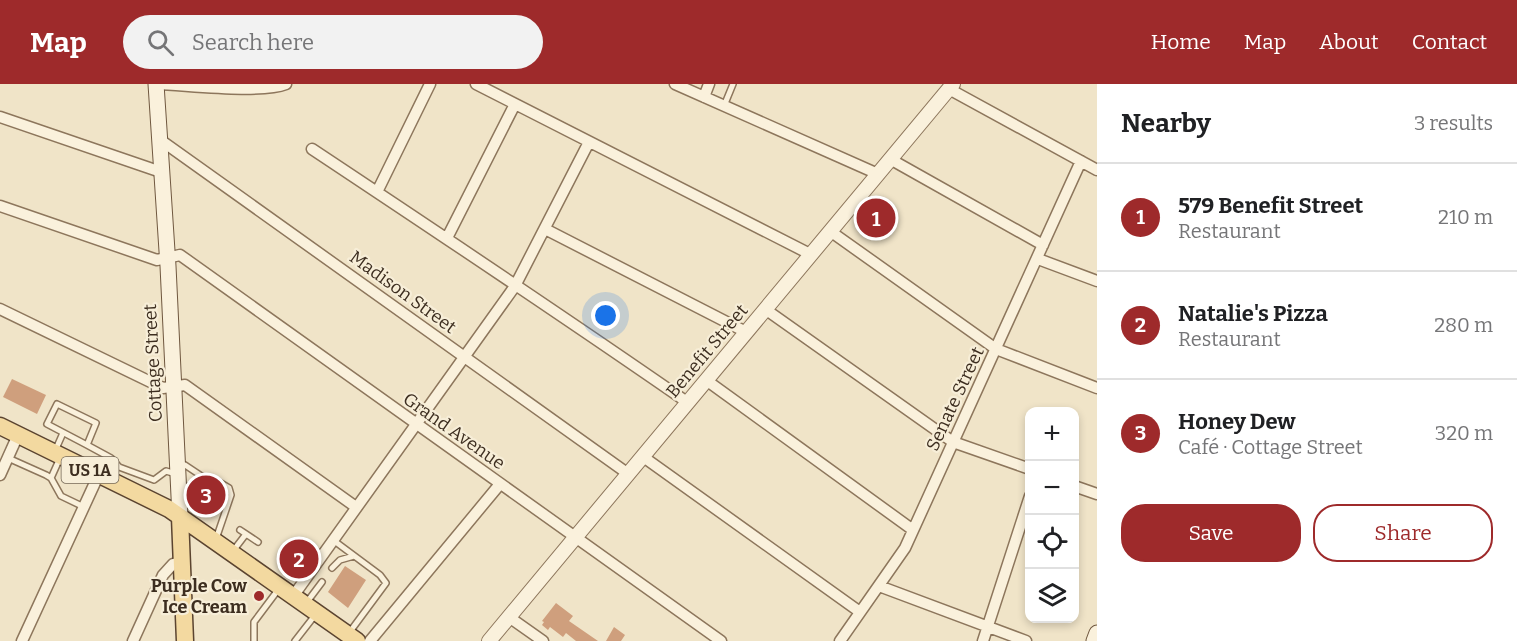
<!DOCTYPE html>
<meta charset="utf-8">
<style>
body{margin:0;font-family:Bitter,serif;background:#f2f2f2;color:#202124}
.controls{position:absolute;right:18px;bottom:18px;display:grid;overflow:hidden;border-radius:12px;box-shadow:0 3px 9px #0003}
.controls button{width:54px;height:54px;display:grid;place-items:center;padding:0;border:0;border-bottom:2px solid #e0e0e0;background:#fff;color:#202124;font:30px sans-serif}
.you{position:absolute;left:606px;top:232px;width:21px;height:21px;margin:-15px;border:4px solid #fff;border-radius:50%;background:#1a73e8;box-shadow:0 0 0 9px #1a73e833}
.badge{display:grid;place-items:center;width:39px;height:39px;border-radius:50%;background:#9e2a2b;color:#fff;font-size:20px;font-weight:700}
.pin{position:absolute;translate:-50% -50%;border:3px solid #fff;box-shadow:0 2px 6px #0006}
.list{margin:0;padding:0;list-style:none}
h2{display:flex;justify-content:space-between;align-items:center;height:78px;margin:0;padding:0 24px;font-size:26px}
h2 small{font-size:20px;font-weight:400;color:#757577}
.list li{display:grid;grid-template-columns:39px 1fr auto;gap:18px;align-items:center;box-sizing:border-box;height:108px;padding:0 24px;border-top:2px solid #e0e0e0}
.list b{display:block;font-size:22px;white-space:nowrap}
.list p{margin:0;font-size:20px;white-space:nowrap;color:#757577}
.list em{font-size:20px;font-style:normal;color:#757577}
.actions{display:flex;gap:12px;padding:18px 24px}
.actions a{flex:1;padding:14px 0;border:2px solid #9e2a2b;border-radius:24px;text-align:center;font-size:21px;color:#9e2a2b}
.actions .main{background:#9e2a2b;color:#fff}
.icon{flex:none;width:33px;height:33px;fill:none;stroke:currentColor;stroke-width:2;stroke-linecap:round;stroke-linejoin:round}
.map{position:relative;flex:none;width:1097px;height:557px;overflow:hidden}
header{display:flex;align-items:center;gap:36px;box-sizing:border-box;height:84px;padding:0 30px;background:#9e2a2b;color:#fff}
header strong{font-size:28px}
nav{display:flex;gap:33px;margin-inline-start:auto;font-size:21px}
.search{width:420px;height:54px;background:#f2f2f2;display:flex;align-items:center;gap:15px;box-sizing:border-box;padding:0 21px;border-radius:33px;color:#757577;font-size:22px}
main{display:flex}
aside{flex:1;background:#fff}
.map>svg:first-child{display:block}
.building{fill:#cf9f7d}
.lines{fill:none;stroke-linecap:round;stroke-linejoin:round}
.service-casing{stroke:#8d765c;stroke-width:8}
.minor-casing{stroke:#8d765c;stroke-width:13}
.tertiary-casing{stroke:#8d765c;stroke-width:16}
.secondary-casing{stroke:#6f573f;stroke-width:17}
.primary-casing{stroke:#5b4430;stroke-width:19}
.service{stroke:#faf1dc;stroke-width:5}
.minor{stroke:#faf1dc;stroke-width:10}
.tertiary{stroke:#faf1dc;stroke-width:14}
.secondary{stroke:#faf1dc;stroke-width:15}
.primary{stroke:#f3d9a0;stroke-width:16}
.poi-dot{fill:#9e2a2b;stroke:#f7eed8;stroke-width:2}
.labels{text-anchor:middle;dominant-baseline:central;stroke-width:4.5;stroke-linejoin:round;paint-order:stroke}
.shield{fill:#f7eed8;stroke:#756857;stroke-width:1.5}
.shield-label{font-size:16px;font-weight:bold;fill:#3d2e20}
.street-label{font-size:18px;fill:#3d2e20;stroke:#f7eed8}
.poi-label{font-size:18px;font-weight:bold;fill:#3d2e20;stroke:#f7eed8;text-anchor:end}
</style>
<header>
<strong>Map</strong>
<div class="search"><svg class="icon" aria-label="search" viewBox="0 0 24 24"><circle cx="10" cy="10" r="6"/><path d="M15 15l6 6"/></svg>Search here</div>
<nav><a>Home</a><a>Map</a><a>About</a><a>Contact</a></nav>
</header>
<main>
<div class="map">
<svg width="1097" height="557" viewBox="0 0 1097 557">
<rect width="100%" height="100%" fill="#f0e4c8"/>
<path class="building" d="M870,126L883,136L875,146L862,135Z
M12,295L46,311L37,330L3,313Z
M345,482L366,496L348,524L328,508Z
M556,519L573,532L569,537L598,557H576L566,549L563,553L550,543L548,546L542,541L544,538L542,537Z
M614,543L625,551L621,557H606Z"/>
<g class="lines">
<defs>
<path id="service" d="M724,22L733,0
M87,361L47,340L57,320L96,339L87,361L111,374L119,383L154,396L166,387L176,390
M55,367L63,349
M8,374L46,391L51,394L61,412L84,423
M178,380L185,381L203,393
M51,394L60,374
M182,404C211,397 195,383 229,404L231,411L216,455
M240,446L258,458
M333,456L380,491L386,499L349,549
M233,467L246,450
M332,484L340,476L354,472
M307,518L322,498
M254,557V538L278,506
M295,557L316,530"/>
<path id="minor" d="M157,0C188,1 260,10 286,0
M476,0L810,170
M675,0L878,90
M949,5L1097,86
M704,13L709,0
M0,33L161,88
M159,55L627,389
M312,65C437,148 563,232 687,318
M890,75L1043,161
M377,108L430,0
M0,122L157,176L180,171L721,557
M545,145L746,248
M830,147L996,265L1097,304
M447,154L515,20
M1038,175L1097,197
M0,225L163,304L185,301L356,423
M765,225L953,358L1030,385
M706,296L913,446
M642,372L860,528
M0,391L18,351
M1074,402L1097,410
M879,502L1026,557
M294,511L515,202L589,58
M509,533L543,557
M22,557L99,390
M133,557L163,491L173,480L181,478
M370,557L500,400
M840,557L905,464L1081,77
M983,557L1030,412"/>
<path id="tertiary" d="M489,557L953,0"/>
<path id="secondary" d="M156,0L168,182L180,433
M1094,557L1097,549"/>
<path id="primary" d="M0,342L169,425L357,557
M180,433L185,557"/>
</defs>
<use href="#service" class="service-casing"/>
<use href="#minor" class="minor-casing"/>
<use href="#tertiary" class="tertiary-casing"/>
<use href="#secondary" class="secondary-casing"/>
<use href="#primary" class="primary-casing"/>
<use href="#service" class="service"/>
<use href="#minor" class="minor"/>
<use href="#tertiary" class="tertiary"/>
<use href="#secondary" class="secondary"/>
<use href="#primary" class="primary"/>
</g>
<circle class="poi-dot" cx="259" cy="512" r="6"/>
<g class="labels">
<rect class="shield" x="61.5" y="373" width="57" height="26" rx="4.5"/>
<g class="shield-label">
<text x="90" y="386">US 1A</text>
</g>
<g class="street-label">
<text transform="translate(403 208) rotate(36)">Madison Street</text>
<text transform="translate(707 267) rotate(-50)">Benefit Street</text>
<text transform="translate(153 279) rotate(-93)">Cottage Street</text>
<text transform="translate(955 315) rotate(-65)">Senate Street</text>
<text transform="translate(454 347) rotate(35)">Grand Avenue</text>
</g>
<g class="poi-label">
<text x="247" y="502">Purple Cow<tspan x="247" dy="21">Ice Cream</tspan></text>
</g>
</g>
</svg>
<div class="controls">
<button>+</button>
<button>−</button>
<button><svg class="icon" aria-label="locate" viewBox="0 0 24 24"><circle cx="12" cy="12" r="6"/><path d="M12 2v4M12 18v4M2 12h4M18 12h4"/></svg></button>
<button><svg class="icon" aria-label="layers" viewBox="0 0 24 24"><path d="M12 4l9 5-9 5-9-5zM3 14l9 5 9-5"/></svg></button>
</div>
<div class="you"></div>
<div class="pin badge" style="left:876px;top:134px">1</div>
<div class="pin badge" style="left:299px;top:475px">2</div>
<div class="pin badge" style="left:206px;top:411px">3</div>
</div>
<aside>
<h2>Nearby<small>3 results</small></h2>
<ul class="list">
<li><span class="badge">1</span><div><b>579 Benefit Street</b><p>Restaurant</p></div><em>210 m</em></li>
<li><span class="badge">2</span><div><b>Natalie's Pizza</b><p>Restaurant</p></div><em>280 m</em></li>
<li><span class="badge">3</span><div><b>Honey Dew</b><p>Café · Cottage Street</p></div><em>320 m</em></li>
</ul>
<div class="actions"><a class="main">Save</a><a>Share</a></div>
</aside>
</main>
